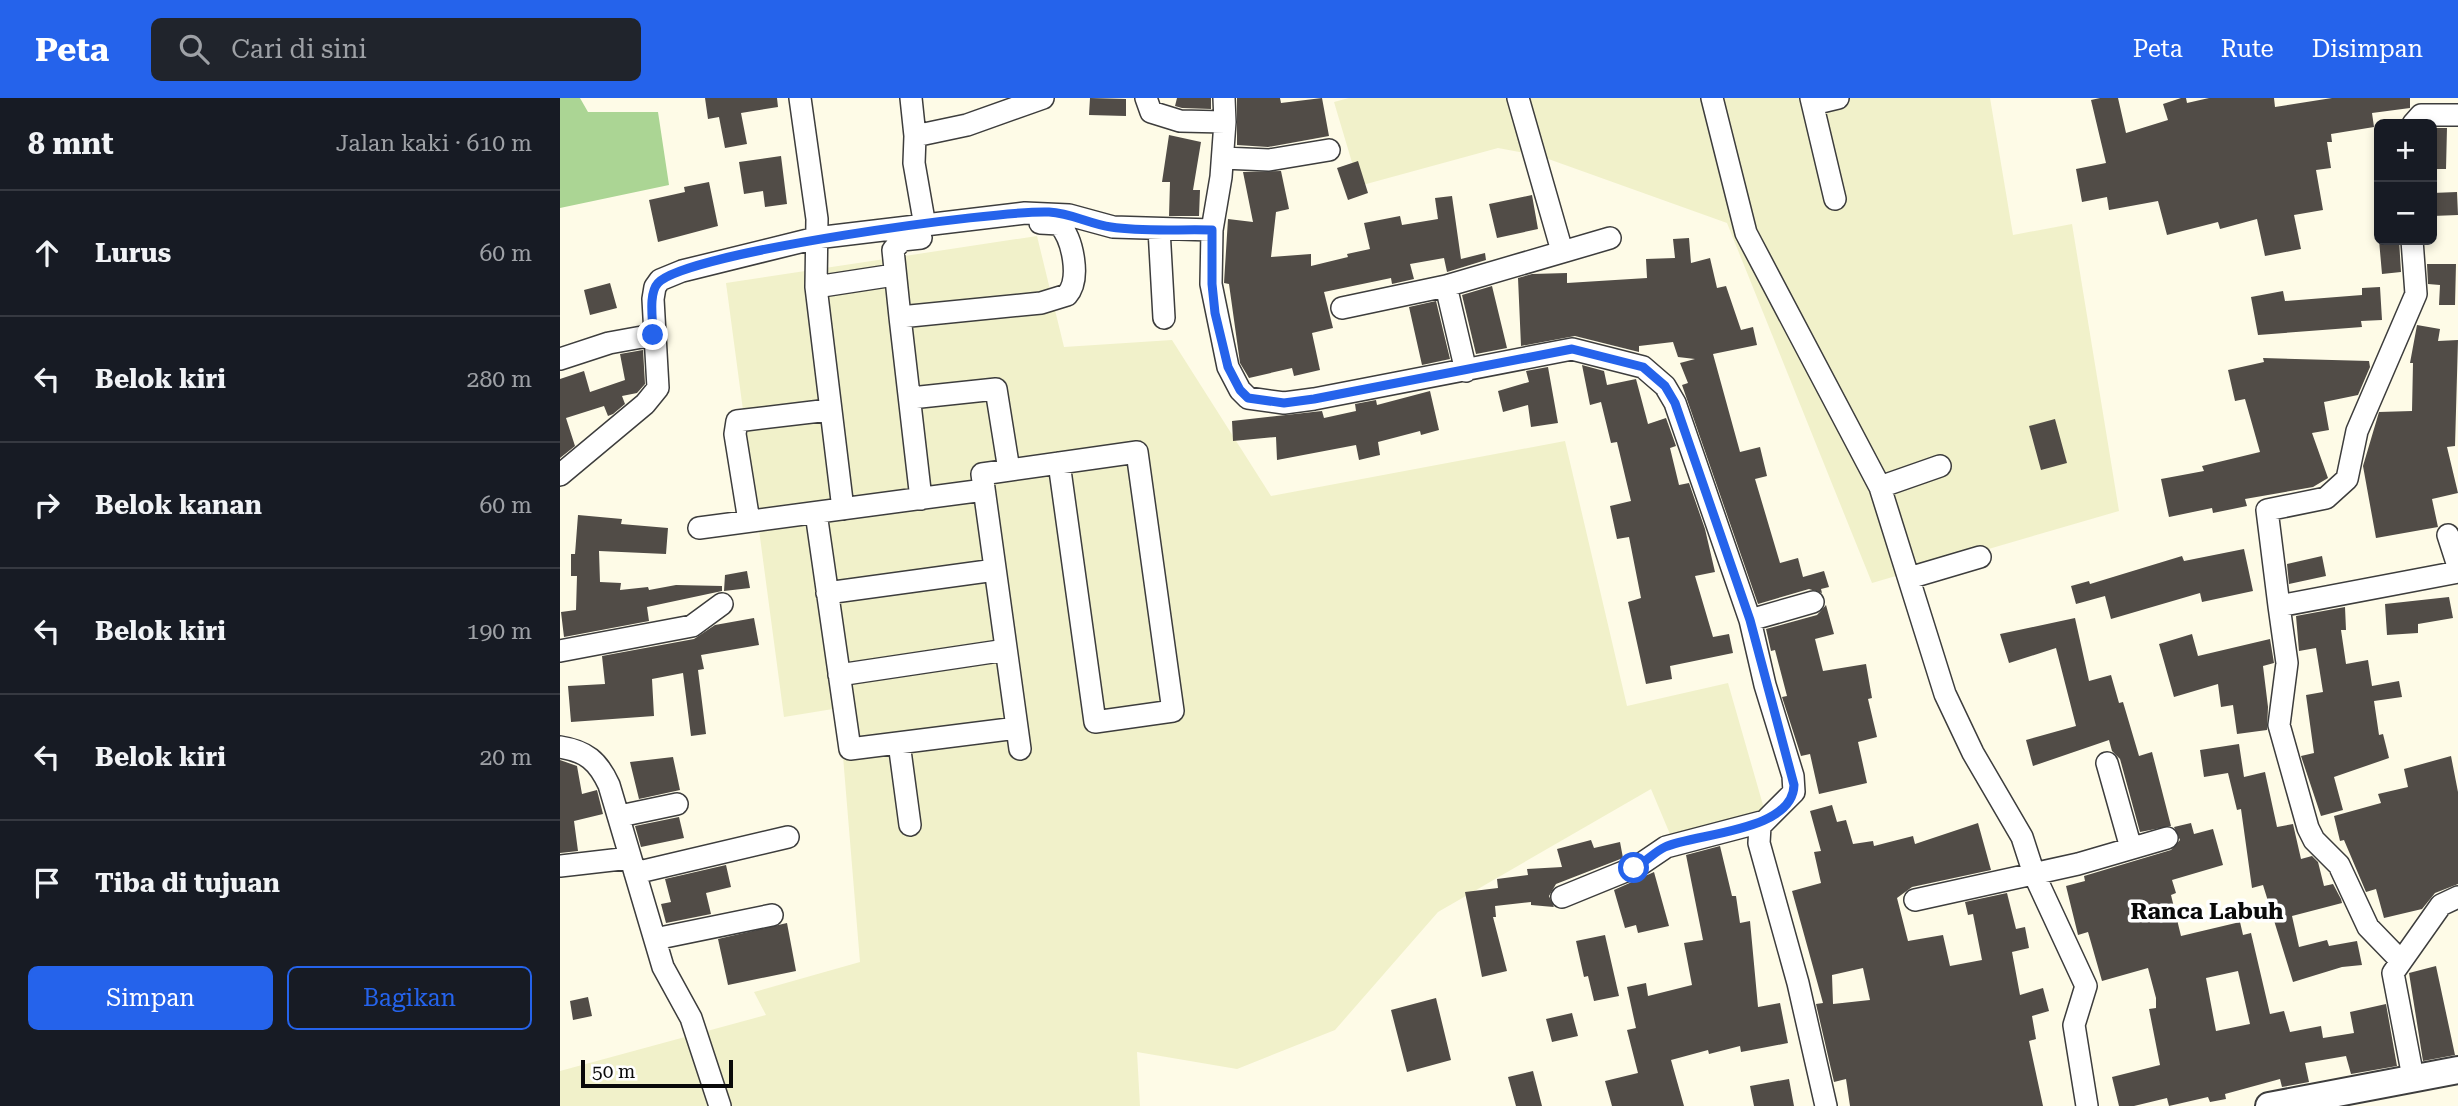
<!DOCTYPE html>
<html lang="id">
<meta charset="utf-8">
<style>
body{margin:0;font-family:"Roboto Serif",serif;background:#20242c;color:#f1f3f6}
.controls{position:absolute;right:21px;top:21px;display:grid;overflow:hidden;border-radius:10px;box-shadow:0 4px 10px #0003}
.controls button{width:63px;height:63px;display:grid;place-items:center;padding:0;border:0;border-bottom:2px solid #363941;background:#171b24;color:#f1f3f6;font:35px sans-serif}
.scale{position:absolute;left:21px;bottom:18px;width:152px;box-sizing:border-box;padding-left:7px;border:4px solid #0a0a0a;border-top:0;font-size:19px;line-height:24px;white-space:nowrap;color:#0a0a0a;-webkit-text-stroke:5px #fff;paint-order:stroke}
.stop{position:absolute;width:21px;height:21px;margin:-16px;border:5px solid #2563eb;border-radius:50%;background:#fff}
.stop.end{background:#2563eb;border-color:#fff;box-shadow:0 2px 7px #0008}
.list{margin:0;padding:0;list-style:none}
h2{display:flex;justify-content:space-between;align-items:center;height:91px;margin:0;padding:0 28px;font-size:30px}
h2 small{font-size:23px;font-weight:400;color:#9ea1a6}
.list li{display:grid;grid-template-columns:46px 1fr auto;gap:21px;align-items:center;box-sizing:border-box;height:126px;padding:0 28px;border-top:2px solid #363941}
.list b{display:block;font-size:26px;white-space:nowrap}
.list em{font-size:23px;font-style:normal;color:#9ea1a6}
.actions{display:flex;gap:14px;padding:21px 28px}
.actions a{flex:1;padding:16px 0;border:2px solid #2563eb;border-radius:10px;text-align:center;font-size:24px;color:#2563eb}
.actions .main{background:#2563eb;color:#fff}
.icon{flex:none;width:38px;height:38px;fill:none;stroke:currentColor;stroke-width:2;stroke-linecap:round;stroke-linejoin:round}
.map{position:relative;flex:none;width:1898px;height:1008px;overflow:hidden}
header{display:flex;align-items:center;gap:42px;box-sizing:border-box;height:98px;padding:0 35px;background:#2563eb;color:#fff}
header strong{font-size:33px}
nav{display:flex;gap:38px;margin-inline-start:auto;font-size:24px}
.search{width:490px;height:63px;background:#20242c;display:flex;align-items:center;gap:18px;box-sizing:border-box;padding:0 24px;border-radius:10px;color:#9ea1a6;font-size:26px}
main{display:flex}
aside{flex:1;background:#171b24}
.map>svg:first-child{display:block}
.farmland{fill:#f1f1ca}
.forest{fill:#abd594}
.building{fill:#514c47;fill-rule:evenodd}
.lines{fill:none;stroke-linecap:round;stroke-linejoin:round}
.minor-casing{stroke:#3d3d3d;stroke-width:24}
.tertiary-casing{stroke:#3d3d3d;stroke-width:30}
.minor{stroke:#fff;stroke-width:21}
.tertiary{stroke:#fff;stroke-width:26}
.route{stroke:#2563eb;stroke-width:9}
.labels{text-anchor:middle;dominant-baseline:central;stroke-width:7;stroke-linejoin:round;paint-order:stroke}
.quarter-label{font-size:23px;font-weight:bold;fill:#0a0a0a;stroke:#fff}
</style>
<header>
<strong>Peta</strong>
<div class="search"><svg class="icon" aria-label="search" viewBox="0 0 24 24"><circle cx="10" cy="10" r="6"/><path d="M15 15l6 6"/></svg>Cari di sini</div>
<nav><a>Peta</a><a>Rute</a><a>Disimpan</a></nav>
</header>
<main>
<aside>
<h2>8 mnt<small>Jalan kaki · 610 m</small></h2>
<ul class="list">
<li><svg class="icon" aria-label="ahead" viewBox="0 0 24 24"><path d="M12 20V5M6 11l6-6 6 6"/></svg><div><b>Lurus</b></div><em>60 m</em></li>
<li><svg class="icon" aria-label="left" viewBox="0 0 24 24"><path d="M17 20v-9H6M10 6l-5 5 5 5"/></svg><div><b>Belok kiri</b></div><em>280 m</em></li>
<li><svg class="icon" aria-label="right" viewBox="0 0 24 24"><path d="M7 20v-9h11M14 6l5 5-5 5"/></svg><div><b>Belok kanan</b></div><em>60 m</em></li>
<li><svg class="icon" aria-label="left" viewBox="0 0 24 24"><path d="M17 20v-9H6M10 6l-5 5 5 5"/></svg><div><b>Belok kiri</b></div><em>190 m</em></li>
<li><svg class="icon" aria-label="left" viewBox="0 0 24 24"><path d="M17 20v-9H6M10 6l-5 5 5 5"/></svg><div><b>Belok kiri</b></div><em>20 m</em></li>
<li><svg class="icon" aria-label="arrive" viewBox="0 0 24 24"><path d="M6 21V4h12l-3 4 3 4H6"/></svg><div><b>Tiba di tujuan</b></div></li>
</ul>
<div class="actions"><a class="main">Simpan</a><a>Bagikan</a></div>
</aside>
<div class="map">
<svg width="1898" height="1008" viewBox="0 0 1898 1008">
<rect width="100%" height="100%" fill="#fefbe7"/>
<path class="farmland" d="M789,0H1430L1453,137L1512,126L1559,413L1312,485L1167,125L980,58L938,50L799,88L774,4Z
M477,138L504,249L612,242L711,398L1005,343L1067,608L1168,585L1205,714L1115,748L1091,691L878,814L775,932L677,971L577,954L580,1008H0V973L206,917L194,894L300,864L279,610L224,619L166,185Z"/>
<path class="forest" d="M0,0H20L28,14H98L109,87L0,110Z"/>
<path class="building" d="M145,0H217L218,9L181,15L187,46L165,50L159,19L148,21Z
M530,0L566,1V18L529,17Z
M617,0H651V11L622,10L615,8Z
M677,0H720L721,5L762,0L769,38L708,49L677,47Z
M1540,0H1558L1566,35L1608,22L1603,6L1621,0H1626L1627,5L1649,0H1714L1715,9L1772,0H1850V10L1812,15L1814,29L1771,36L1772,44H1767L1771,70L1756,72L1763,112L1734,117L1741,151L1705,158L1697,121L1660,131L1658,124L1607,137L1598,103L1549,112L1547,99L1522,104L1516,71L1546,65L1531,2Z
M1872,30H1887L1886,71H1872Z
M609,37L641,44L633,92H640L639,118H609L610,84H602Z
M221,58L227,106L205,109L203,93L184,96L179,64Z
M798,63L808,95L788,102L777,70Z
M721,73L729,111L716,114L711,159L751,156V168L788,159L787,156L810,151L804,125L840,118L842,127L878,121L875,100L892,98L901,161L925,155L926,162L887,174L884,160L850,166L854,181L832,186L831,180L764,194L773,230L752,235L760,272L734,278L732,270L689,280L680,265L669,186L664,185L668,121L693,124L683,74Z
M149,84L158,128L98,144L89,102L125,94L124,89Z
M1897,94L1898,117L1872,118V95Z
M972,97L978,131L937,140L929,106Z
M1129,140L1131,165L1150,160L1157,190L1166,188L1181,232L1193,229L1197,247L1153,256L1180,354L1200,349L1207,378L1195,381L1220,465L1238,460L1243,479L1264,473L1269,489L1261,491L1262,495L1249,491L1198,506L1122,287L1128,285L1120,265L1135,261L1118,259L1113,244L1079,248V254L1015,238L961,248L958,180L972,176L1007,175V185L1087,180L1086,161L1115,160L1113,141Z
M1819,142H1839L1841,174L1822,176Z
M1867,166H1896L1895,207H1879L1880,187L1868,186Z
M50,185L57,210L30,217L24,192Z
M932,188L947,250L916,256L902,197Z
M1820,189L1822,222L1801,223L1802,229L1698,237L1691,199L1723,193L1725,203L1802,197V190Z
M876,203L890,261L862,267L849,209Z
M1857,227L1880,231L1878,243L1898,242L1895,348L1887,349L1898,395L1872,401L1878,429L1816,440L1803,368L1819,314L1852,313L1853,265H1850Z
M83,252L85,286L77,295L62,298L65,306L53,316L48,318L44,308L6,320L15,348L0,360V281L24,273L30,294L65,282L60,256Z
M1703,260L1809,263L1810,269L1798,297L1764,304L1769,332L1752,335L1768,380L1753,389L1685,401L1687,408L1653,415L1652,410L1609,419L1601,381L1644,373L1642,368L1700,354L1685,301L1675,303L1668,272L1704,264Z
M1022,267L1044,273L1047,287L1076,281L1088,326L1106,320L1116,348L1110,350L1119,387L1129,385L1145,431L1155,474L1135,478L1153,539L1169,536L1173,555L1110,568L1112,581L1086,586L1068,504L1081,500L1069,439L1057,441L1050,408L1071,403L1057,344L1051,345L1041,304L1030,307Z
M988,269L998,325L971,329L968,307L943,314L938,293L969,284L966,273Z
M870,293L879,332L861,337L860,333L818,344L820,357L799,362L796,347L717,362L716,339L673,343L672,323L762,313L764,320L796,313L795,306L816,302L817,307Z
M1495,321L1507,365L1481,372L1469,328Z
M18,417L62,421L61,426L108,430L106,456L39,453L40,484L61,485L60,492L88,489L89,492L116,487L162,488V493L87,509L89,523L4,539L1,514L16,512L17,478H11V456H15Z
M1684,451L1693,493L1642,504L1640,495L1551,521L1545,498L1516,506L1511,488L1529,483L1530,486L1622,458L1624,463Z
M1762,458L1766,478L1729,486L1727,466Z
M187,473L190,490L164,493L165,477Z
M1889,499L1893,520L1858,526V535L1827,537L1825,506Z
M1266,507L1274,536L1255,541L1263,573L1306,566L1312,600L1308,601L1317,639L1298,644L1307,685L1259,696L1250,656L1241,658L1222,599L1227,598L1215,552L1211,553L1206,531L1257,517Z
M1785,509L1786,532H1781L1786,566L1808,562L1812,588L1839,583L1842,599L1814,603L1819,637L1823,636L1829,660L1774,679L1783,712L1761,718L1741,658L1754,655L1746,597L1763,594L1756,550L1739,553L1736,518Z
M194,520L199,547L141,557L144,571L138,572L146,636L131,638L123,575L92,581L94,618L11,624L8,588L45,586L42,558L134,541L155,527Z
M1515,520L1529,583L1551,577L1559,605L1563,604L1579,658L1592,654L1611,728L1580,734L1560,661L1552,653L1549,642L1473,668L1466,642L1516,628L1496,550L1449,565L1440,536Z
M1632,536L1638,558L1710,541L1714,565L1703,568L1708,609L1707,632L1677,636L1673,607L1661,609L1658,586L1614,599L1599,546Z
M1679,646L1684,679L1705,674L1717,729L1733,726L1741,761L1752,758L1758,764L1764,788L1773,786L1781,801L1782,805L1732,818L1739,849L1767,842L1769,848L1797,843L1802,867L1782,869L1733,884L1703,787L1692,790L1681,711L1677,712L1668,675L1644,679L1640,652Z
M1891,658L1898,694V786L1875,795L1862,811L1824,820L1816,791L1806,794L1784,742L1780,743L1774,718L1821,705L1818,696L1848,689L1844,671Z
M113,659L120,692L79,701L70,664Z
M0,662L17,668L22,696L37,692L43,716L14,723L18,753L0,755Z
M1272,707L1277,724L1286,722L1293,746L1313,743L1314,748L1353,738L1355,746L1418,725L1431,772L1352,789L1337,800L1348,843L1383,837L1390,868L1422,862L1413,816L1408,817L1405,804L1447,795L1456,831L1465,829L1469,850L1452,854L1460,897L1483,890L1489,913L1472,918L1476,941L1469,943L1483,1008H1290L1286,981L1274,984L1256,906L1263,905L1232,793L1261,785L1254,754L1261,753L1250,713ZM1303,870L1310,902L1273,906L1272,877Z
M119,719L124,740L81,749L75,728Z
M1631,725L1634,736L1653,731L1663,767L1612,782L1616,795L1611,797L1621,838L1680,824L1683,837L1691,835L1710,916L1724,913L1730,934L1761,928L1763,940L1794,935L1790,914L1826,906L1837,968L1791,976L1786,958L1745,965L1749,984L1722,989L1720,981L1665,996L1666,1001L1650,1004L1648,999L1609,1008L1607,1000L1574,1008H1559L1552,979L1600,967L1589,911L1596,910V900L1588,870L1542,883L1528,834L1518,837L1506,788L1525,783L1524,778L1611,752L1620,742L1614,729ZM1678,873L1690,926L1656,933L1646,880Z
M1031,742L1034,750L1060,744L1063,760L996,786L989,798L994,809L971,807V804L935,808L936,819H933L947,873L922,879L905,794L938,790L937,781L968,777L967,771L1002,769L997,751Z
M1160,748L1172,798H1176L1180,825L1190,823L1198,909L1220,905L1228,945L1181,954L1180,948L1149,956L1148,952L1111,962L1124,1008H1052L1045,983L1078,975L1067,932L1076,930L1067,889L1086,885L1088,898L1132,887L1124,845L1143,842L1126,757Z
M166,767L171,789L146,795L151,816L106,825L101,806L111,804L105,781Z
M1094,774L1109,828L1078,835L1076,827L1065,830L1054,792Z
M227,825L236,873L168,887L158,841Z
M1045,837L1059,898L1034,903L1028,878L1024,879L1016,843Z
M1876,868L1895,957L1863,963L1849,875Z
M28,899L32,918L13,922L10,903Z
M876,900L891,962L847,974L831,912Z
M1012,915L1018,938L992,944L986,921Z
M973,973L982,1008H956L948,979Z
M1229,981L1234,1008H1194L1190,988Z"/>
<g class="lines">
<defs>
<path id="minor" d="M240,0L257,121L256,189
M351,0L355,38
M586,0L591,14L620,23L665,24L661,79L652,132L651,186L668,269L680,292L688,300L724,305L754,301L1012,251L1083,269L1105,288L1115,305L1190,522L1205,587L1233,678L1234,694L1200,728L1199,745L1238,885L1266,1008
M664,0L665,24
M958,0L1002,153
M1152,0L1186,135L1320,389L1385,596L1413,655L1462,739L1474,776L1526,888L1514,927L1527,1008
M1251,0L1275,101
M1253,6L1278,0
M1853,26L1861,17H1898
M663,60L709,62L769,52
M365,128L354,65L355,38L407,27L483,0
M599,131L604,220
M782,210L886,188
M340,219L333,152L342,142L361,140
M0,261L49,245L93,237
M906,273L886,188L1050,140
M351,300L436,291L449,372
M0,377L85,306L98,290L93,201L95,189L100,182L122,173L256,140L465,115L509,117L553,129L652,132
M1320,389L1380,368
M361,401L340,219L481,205L507,197C521,181 513,141 499,126L480,125
M283,411L256,189L334,177
M256,415L290,651L457,630
M189,423L175,336L177,323L269,312
M139,430L424,392
M1888,437L1898,468
M1349,480L1420,459
M267,495L435,472
M1719,508L1707,412L1766,400L1787,381L1797,333L1856,196L1852,142
M1190,522L1253,504
M0,553L132,528L162,506
M279,577L446,552
M339,645L350,727
M0,649C26,653 38,663 49,687L103,869L131,920L160,1008
M460,651L422,376L577,354L613,613L535,624L499,365
M1547,665L1571,750
M60,718L117,706
M0,768L70,760
M75,775L228,739
M1002,799L1078,768L1106,749L1205,723
M1355,802L1518,766L1607,740
M95,841L212,817
M1840,862L1808,829L1779,767L1754,742L1748,730L1719,627L1727,565L1719,508L1898,474
M1853,979L1833,875L1881,807L1898,799"/>
<path id="tertiary" d="M1709,1008L1898,972"/>
</defs>
<use href="#minor" class="minor-casing"/>
<use href="#tertiary" class="tertiary-casing"/>
<use href="#minor" class="minor"/>
<use href="#tertiary" class="tertiary"/>
</g>
<g class="lines">
<path class="route" d="M93,237C93,222 88,196 98,185C126,154 437,112 489,114C511,115 530,126 551,129C584,134 619,131 652,132V186L655,215L668,269L680,292L688,300L724,305L754,301L1012,251L1083,269L1105,288L1115,305L1190,522L1234,687C1233,734 1136,735 1105,749C1094,754 1085,765 1074,770"/>
</g>
<g class="labels">
<g class="quarter-label">
<text x="1647" y="813">Ranca Labuh</text>
</g>
</g>
</svg>
<div class="controls">
<button>+</button>
<button>−</button>
</div>
<div class="scale">50 m</div>
<div class="stop" style="left:1074px;top:770px"></div>
<div class="stop end" style="left:93px;top:237px"></div>
</div>
</main>
